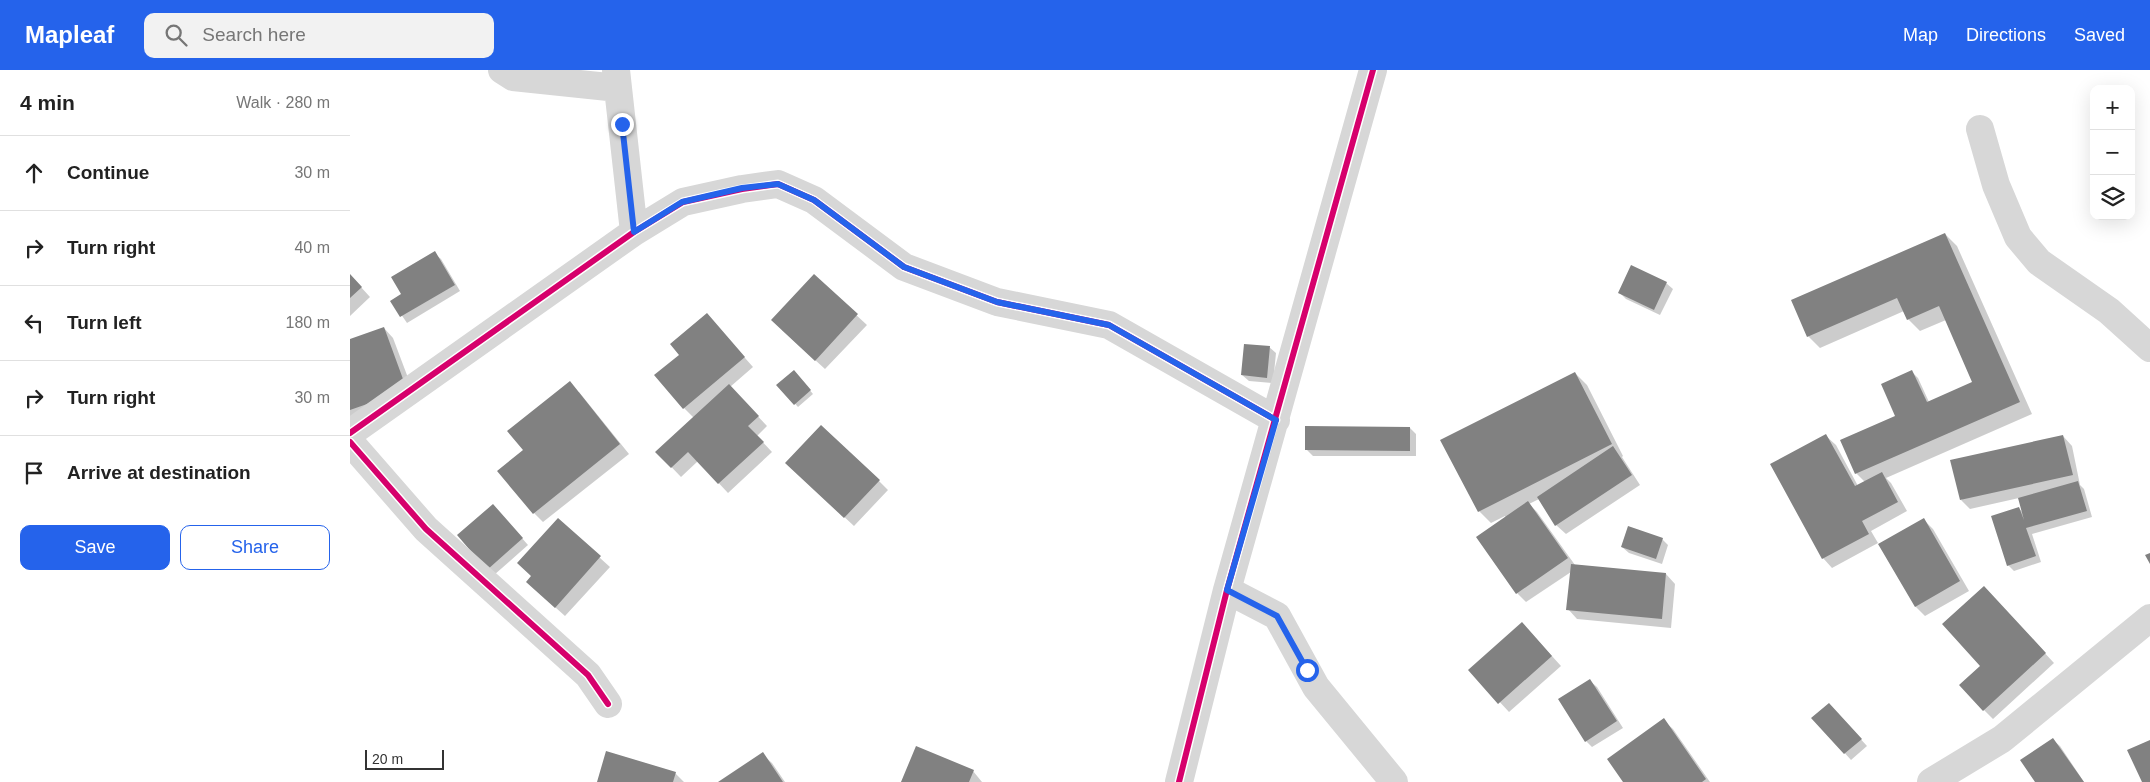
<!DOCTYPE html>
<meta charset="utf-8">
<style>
body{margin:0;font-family:Helvetica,sans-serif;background:#f2f2f2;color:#222}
.controls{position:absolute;right:15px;top:15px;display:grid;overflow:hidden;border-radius:10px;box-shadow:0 5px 20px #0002}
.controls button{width:45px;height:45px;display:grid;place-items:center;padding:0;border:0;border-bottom:1px solid #e0e0e0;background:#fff;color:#222;font:25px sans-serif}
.scale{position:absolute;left:15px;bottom:12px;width:79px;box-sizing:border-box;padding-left:5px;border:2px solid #333;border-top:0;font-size:14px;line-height:18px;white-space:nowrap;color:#333;-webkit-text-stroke:4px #fff;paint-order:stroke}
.stop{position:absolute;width:15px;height:15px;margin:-11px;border:4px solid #2563eb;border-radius:50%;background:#fff}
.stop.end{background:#2563eb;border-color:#fff;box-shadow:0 1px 5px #0008}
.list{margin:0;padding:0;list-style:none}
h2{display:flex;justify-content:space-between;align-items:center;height:65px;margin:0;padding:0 20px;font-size:21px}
h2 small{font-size:16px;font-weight:400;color:#767676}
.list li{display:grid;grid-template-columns:32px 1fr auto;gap:15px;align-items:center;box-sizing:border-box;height:75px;padding:0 20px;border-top:1px solid #e0e0e0}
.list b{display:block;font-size:19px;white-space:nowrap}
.list em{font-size:16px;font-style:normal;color:#767676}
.actions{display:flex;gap:10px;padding:15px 20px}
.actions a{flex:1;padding:11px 0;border:1px solid #2563eb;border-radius:10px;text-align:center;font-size:18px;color:#2563eb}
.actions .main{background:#2563eb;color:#fff}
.icon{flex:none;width:28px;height:28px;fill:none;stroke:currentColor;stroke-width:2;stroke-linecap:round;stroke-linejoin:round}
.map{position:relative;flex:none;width:1800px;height:712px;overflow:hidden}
header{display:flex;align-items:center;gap:30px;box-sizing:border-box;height:70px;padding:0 25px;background:#2563eb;color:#fff}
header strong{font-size:24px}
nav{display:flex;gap:28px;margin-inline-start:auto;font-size:18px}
.search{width:350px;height:45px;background:#f2f2f2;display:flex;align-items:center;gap:12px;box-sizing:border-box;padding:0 18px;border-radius:10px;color:#767676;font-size:19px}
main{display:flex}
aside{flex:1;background:#fff}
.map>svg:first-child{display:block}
.shadow{fill:#0003}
.building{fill:#818181}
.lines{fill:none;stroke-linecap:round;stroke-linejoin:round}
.minor{stroke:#d7d7d7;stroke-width:28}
.cycleway-casing{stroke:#fff;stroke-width:9}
.cycleway{stroke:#d6006c;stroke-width:6}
.route{stroke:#2563eb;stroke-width:6}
</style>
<header>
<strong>Mapleaf</strong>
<div class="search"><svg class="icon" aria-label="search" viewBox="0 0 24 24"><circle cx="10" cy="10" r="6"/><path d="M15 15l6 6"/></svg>Search here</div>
<nav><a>Map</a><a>Directions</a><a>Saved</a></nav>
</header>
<main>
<aside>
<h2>4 min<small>Walk · 280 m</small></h2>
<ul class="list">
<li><svg class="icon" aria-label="ahead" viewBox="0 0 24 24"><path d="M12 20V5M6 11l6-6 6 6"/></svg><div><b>Continue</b></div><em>30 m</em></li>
<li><svg class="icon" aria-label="right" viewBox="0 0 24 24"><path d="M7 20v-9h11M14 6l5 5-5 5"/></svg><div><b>Turn right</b></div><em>40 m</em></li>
<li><svg class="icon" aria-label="left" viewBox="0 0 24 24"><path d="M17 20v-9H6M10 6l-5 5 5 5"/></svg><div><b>Turn left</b></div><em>180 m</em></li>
<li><svg class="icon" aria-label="right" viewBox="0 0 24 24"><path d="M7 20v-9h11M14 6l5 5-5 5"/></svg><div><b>Turn right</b></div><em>30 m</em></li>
<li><svg class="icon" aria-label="arrive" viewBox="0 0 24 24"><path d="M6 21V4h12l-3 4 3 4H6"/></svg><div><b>Arrive at destination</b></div></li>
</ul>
<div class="actions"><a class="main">Save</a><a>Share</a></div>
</aside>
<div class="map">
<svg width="1800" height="712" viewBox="0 0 1800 712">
<rect width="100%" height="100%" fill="#fff"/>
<path class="shadow" d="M1595,164L1607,176L1682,344L1536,408L1541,413L1557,441L1521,461L1528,473L1482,498L1473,488L1476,366L1486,375L1508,416L1515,412L1506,403L1492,371L1548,346L1562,302L1568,308L1579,332L1624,313L1596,250L1570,261L1558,249L1554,241L1470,278L1458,266Z
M84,183L91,189L110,221L57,253L42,231L53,224Z
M0,205L20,227L0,246Z
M464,206L517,255L475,299L432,260Z
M1316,213L1323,219L1310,245L1276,229L1270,223Z
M357,245L403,297L380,317L417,356L407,366L422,382L378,423L348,391L331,407L307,382L344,348L334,338L331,285Z
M34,258L43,268L66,329L0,353V270Z
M919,277L926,283L923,313L899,311L892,305Z
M1225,303L1237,315L1273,386L1272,387L1290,415L1216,464L1206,455L1189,429L1179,434L1187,442L1225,495L1316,504L1325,514L1321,558L1227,549L1218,539L1221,502L1176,532L1167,523L1156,448L1155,446L1141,453L1129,441Z
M447,305L463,324L448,337L428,315Z
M229,322L279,384L193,452L184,443L175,380Z
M1060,358L1066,364V386H963L957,380Z
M1713,366L1722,376L1730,415L1734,419L1742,447L1682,464L1691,492L1664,501L1658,495L1669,438L1673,443L1669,428L1620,439L1611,430Z
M446,402L529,411L538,420L504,456Z
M149,442L178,475L144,505L138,499Z
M208,450L260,497L215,546L187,521L182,506Z
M1574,450L1583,459L1619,521L1575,546L1566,537L1530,475Z
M1312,469L1318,475L1312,494L1279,483L1272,477Z
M1643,527L1704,593L1643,649L1634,640L1632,596Z
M1181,563L1211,596L1159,642L1120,600Z
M1240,611L1247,617L1273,658L1242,677L1236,671Z
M1485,641L1517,676L1501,690L1463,648Z
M1313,650L1323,659L1360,712H1275Z
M1703,670L1710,676L1734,712H1687Z
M412,684L422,693L435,712H370Z
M623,701L632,712H552Z
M325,703L334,712H248Z"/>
<path class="building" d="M1595,163L1670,332L1505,404L1490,370L1545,346L1531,314L1562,300L1577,332L1622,312L1589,236L1557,250L1547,228L1457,267L1441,230Z
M85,181L105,215L50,247L40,231L51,224L41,207Z
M1281,195L1317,212L1304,240L1268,223Z
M0,204L12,217L0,228Z
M464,204L508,244L465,291L421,250Z
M357,243L395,287L333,339L304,305L329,285L320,274Z
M34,257L57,320L0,340V269Z
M894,274L920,276L917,308L891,305Z
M444,300L461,320L444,335L426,315Z
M1225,302L1262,374L1128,442L1090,370Z
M220,311L270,374L183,444L147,401L173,380L157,361Z
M379,314L409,346L398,356L414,372L368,414L338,382L321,398L305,382Z
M471,355L530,410L494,448L435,393Z
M955,356L1060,357V381L955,380Z
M1476,364L1505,416L1532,402L1548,432L1512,451L1519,464L1472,489L1420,394Z
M1713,365L1723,405L1610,430L1600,390Z
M1263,376L1282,405L1205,456L1187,427Z
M1728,411L1737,441L1676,458L1686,486L1657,496L1641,446L1669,437L1674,450L1668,428Z
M1178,431L1218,488L1166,524L1126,467Z
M143,434L173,468L137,500L107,465Z
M208,448L251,486L205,538L176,512L181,506L167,493Z
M1574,448L1610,511L1565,537L1528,474Z
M1278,456L1313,468L1306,489L1271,477Z
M1800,483V494L1795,485Z
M1221,494L1316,503L1312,549L1216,540Z
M1634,516L1696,583L1633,641L1609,615L1630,596L1592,554Z
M1172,552L1202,586L1148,634L1118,600Z
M1240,609L1267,651L1235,672L1208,629Z
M1479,633L1512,669L1494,684L1461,648Z
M1314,648L1356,709L1352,712H1273L1257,689Z
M1703,668L1734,712H1685L1670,690Z
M1800,670V712H1792L1777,680Z
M566,676L624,700L619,712H551Z
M256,681L326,702L323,712H247Z
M413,682L433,712H368Z"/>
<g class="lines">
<path class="minor" d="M152,0L163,7L268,18
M266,0L284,162
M1630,59L1646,115L1668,167L1689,192L1759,241L1800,278
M0,363L284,162L333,132L392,119L428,114L464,130L554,197L647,232L759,255L926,350
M0,372L76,459L238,605L258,634
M877,520L927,546L966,617L1044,712
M829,712L877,520L1023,0
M1581,712L1652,669L1800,548"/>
<defs>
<path id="cycleway" d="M0,363L284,162L333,132L392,119L428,114L464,130L554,197L647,232L759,255L926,350
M0,372L76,459L238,605L258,634
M829,712L877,520L1023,0"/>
</defs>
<use href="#cycleway" class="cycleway-casing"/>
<use href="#cycleway" class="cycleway"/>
</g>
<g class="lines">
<path class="route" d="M272,54L284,162L332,132L392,118L428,114L464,130L554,197L647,232L759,255L926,350L877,520L927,546L957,600"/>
</g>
</svg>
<div class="controls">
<button>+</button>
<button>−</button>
<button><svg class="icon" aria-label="layers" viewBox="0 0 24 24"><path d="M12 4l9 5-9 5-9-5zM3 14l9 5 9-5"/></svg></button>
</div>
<div class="scale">20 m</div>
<div class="stop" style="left:957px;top:600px"></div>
<div class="stop end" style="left:272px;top:54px"></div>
</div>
</main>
